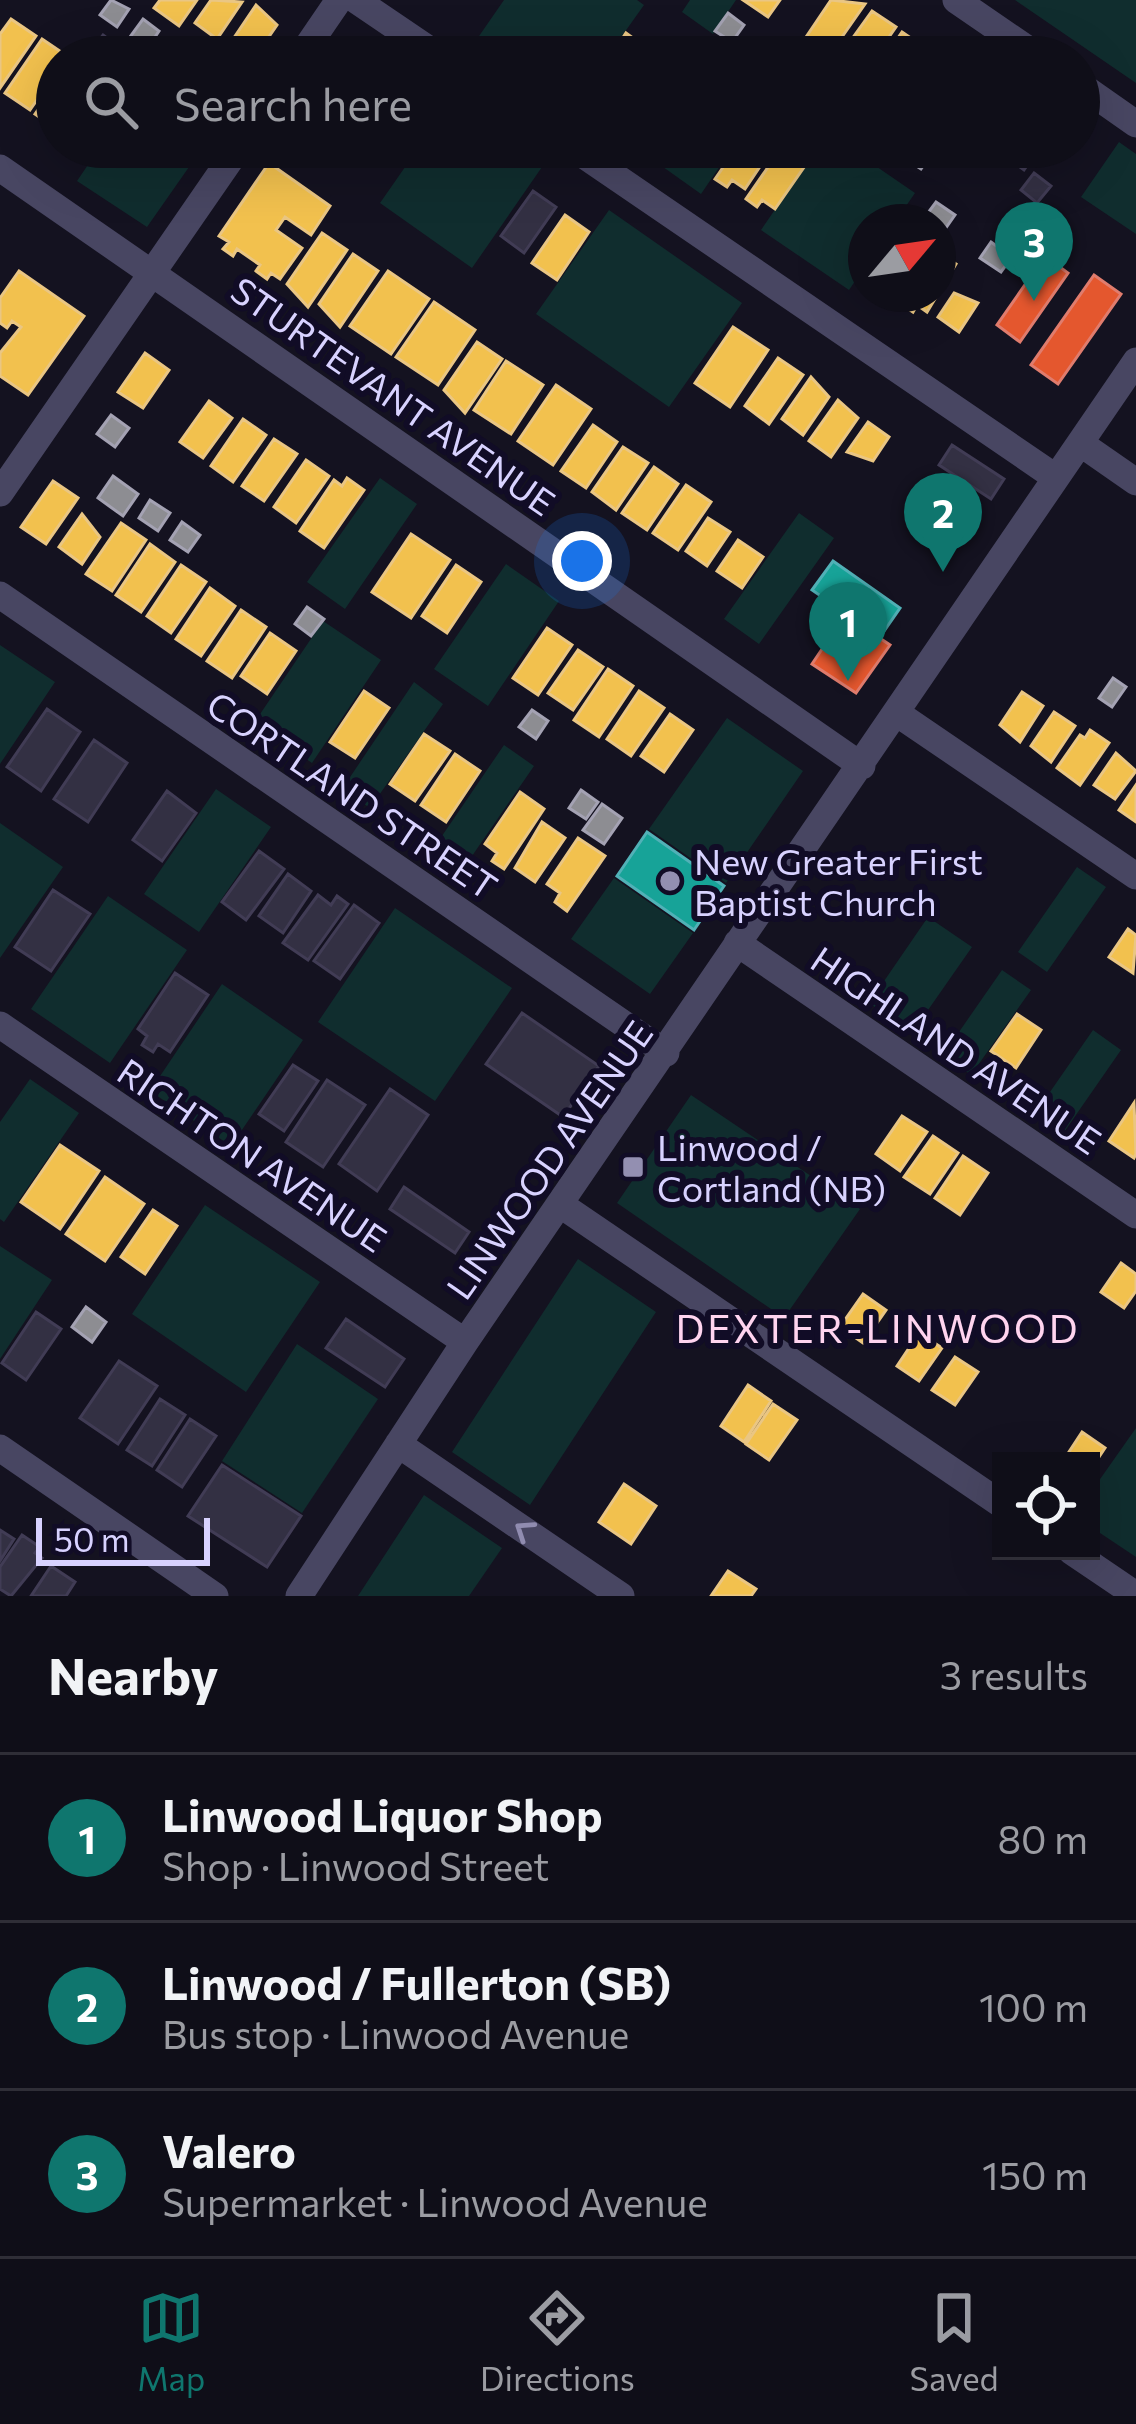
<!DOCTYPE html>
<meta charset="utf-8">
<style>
body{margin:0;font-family:Commissioner,sans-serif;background:#1d1c25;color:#f1f3f6}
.controls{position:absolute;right:36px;bottom:36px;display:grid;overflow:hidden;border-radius:0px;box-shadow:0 12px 48px #0002}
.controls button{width:108px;height:108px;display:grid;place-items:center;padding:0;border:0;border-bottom:3px solid #2f2e37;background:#0f0e18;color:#f1f3f6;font:60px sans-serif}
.compass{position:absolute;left:848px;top:204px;width:108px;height:108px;border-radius:50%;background:#0f0e18;box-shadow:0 12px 48px #0002;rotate:61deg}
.scale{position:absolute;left:36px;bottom:30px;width:174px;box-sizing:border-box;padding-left:12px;border:6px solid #d8d2ff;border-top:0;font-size:33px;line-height:42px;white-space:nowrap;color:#d8d2ff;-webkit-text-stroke:9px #110c26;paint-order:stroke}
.you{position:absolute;left:582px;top:561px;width:42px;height:42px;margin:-30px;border:9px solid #fff;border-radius:50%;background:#1a73e8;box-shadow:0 0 0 18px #1a73e833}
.badge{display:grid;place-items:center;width:78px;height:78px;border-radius:50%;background:#0f766e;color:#fff;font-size:39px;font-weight:700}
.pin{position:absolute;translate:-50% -99px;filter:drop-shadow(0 3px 6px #0008)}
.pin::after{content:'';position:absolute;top:63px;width:42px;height:36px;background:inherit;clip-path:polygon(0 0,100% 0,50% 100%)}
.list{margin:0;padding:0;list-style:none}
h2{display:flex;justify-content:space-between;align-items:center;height:156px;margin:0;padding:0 48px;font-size:51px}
h2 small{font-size:39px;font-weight:400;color:#9b9ca2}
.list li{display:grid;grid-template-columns:78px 1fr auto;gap:36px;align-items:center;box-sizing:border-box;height:168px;padding:0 48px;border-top:3px solid #2f2e37}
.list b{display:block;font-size:45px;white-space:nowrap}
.list p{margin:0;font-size:39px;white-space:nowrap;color:#9b9ca2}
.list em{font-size:39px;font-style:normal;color:#9b9ca2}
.icon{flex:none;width:66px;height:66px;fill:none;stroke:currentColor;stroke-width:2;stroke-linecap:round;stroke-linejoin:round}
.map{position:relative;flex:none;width:1136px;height:1596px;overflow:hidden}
.search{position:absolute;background:#0f0e18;box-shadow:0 12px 48px #0002;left:36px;right:36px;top:36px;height:132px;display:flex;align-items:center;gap:30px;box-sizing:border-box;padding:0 42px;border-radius:66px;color:#9b9ca2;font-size:45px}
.sheet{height:660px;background:#0f0e18}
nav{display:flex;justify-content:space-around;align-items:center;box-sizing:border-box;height:168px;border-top:3px solid #2f2e37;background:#0f0e18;font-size:33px;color:#9b9ca2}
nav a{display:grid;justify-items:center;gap:6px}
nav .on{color:#0f766e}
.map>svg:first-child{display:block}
.green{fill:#102d2e}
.homes{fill:#f2c14e;stroke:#eac683;stroke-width:3}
.shops{fill:#e4572e;stroke:#e07c6d;stroke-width:3}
.public{fill:#17a398;stroke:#51b1b7;stroke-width:3}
.industry{fill:#8d8d92;stroke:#a4a2b3;stroke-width:3}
.building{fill:#333043;stroke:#413c55;stroke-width:3}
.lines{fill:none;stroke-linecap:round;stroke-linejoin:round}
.minor{stroke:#484662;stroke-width:27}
.oneway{stroke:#908cb0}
.poi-dot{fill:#938fb1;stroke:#110c26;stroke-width:4.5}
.labels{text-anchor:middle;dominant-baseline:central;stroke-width:12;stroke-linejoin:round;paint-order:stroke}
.street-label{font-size:36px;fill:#d8d2ff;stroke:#110c26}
.poi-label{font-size:36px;fill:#d8d2ff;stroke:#110c26;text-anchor:start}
.neighbourhood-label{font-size:39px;letter-spacing:3px;fill:#ffd4ef;stroke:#110c26}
</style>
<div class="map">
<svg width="1136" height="1596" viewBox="0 0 1136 1596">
<rect width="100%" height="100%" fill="#141220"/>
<path class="green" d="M504,0H637L644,5L607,57H503L477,39Z
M690,0H736L713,34L682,12Z
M1015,0H1136V83Z
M1119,142L1136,154V234L1081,197Z
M100,147H203L147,227L77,181Z
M419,147H513L542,167L472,268L380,203Z
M635,147H733L701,194Z
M818,147H848L915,193L895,222H866V265L849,290L761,230Z
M609,210L742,303L669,407L536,314Z
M380,478L417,504L345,609L307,582Z
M799,513L834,538L759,644L724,619Z
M506,564L559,601L488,706L434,669Z
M323,621L381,660L312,763L254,723Z
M0,645L55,682L0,764Z
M414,682L443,704L370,808L342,789Z
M727,718L803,771L726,883L649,829Z
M504,745L534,766L461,872L431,852Z
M216,789L271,827L199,932L144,894Z
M0,823L63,867L0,958Z
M1077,867L1106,887L1047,972L1018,952Z
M614,878L693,933L650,994L571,939Z
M108,896L187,950L110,1063L31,1009Z
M395,908L512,988L435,1101L318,1022Z
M928,917L972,947L912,1033L869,1003Z
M1002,970L1031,990L971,1075L943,1055Z
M222,984L303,1040L231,1146L150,1091Z
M1093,1030L1121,1050L1062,1135L1034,1115Z
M30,1079L79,1113L4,1222L0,1219V1122Z
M691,1095L860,1209L784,1318L617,1203Z
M205,1205L320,1282L246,1392L132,1314Z
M0,1246L52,1280L0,1359Z
M578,1259L656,1312L530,1505L452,1452Z
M297,1344L378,1399L302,1513L222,1461Z
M1136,1428V1557L1091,1527V1492Z
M424,1495L502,1548L469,1596H358Z"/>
<path class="homes" d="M160,0H197L179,26L154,8Z
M211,0L242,2L217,39L195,23Z
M743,0H780L768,17Z
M831,0L865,4L828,57L804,40Z
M256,5L277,25L255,57H246L229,45Z
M872,11L896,27L875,57H839Z
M11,19L36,36L0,88V34Z
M902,32L927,49L921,57H885Z
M626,33L651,51L647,57H610Z
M42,39L67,56L57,57V71L30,110L5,93Z
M57,82V129L35,114Z
M737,147H773L745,189L732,180L727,187L715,179Z
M782,147L809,160L775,209L762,200L757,207L746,199Z
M269,163L330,206L311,235L285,217L276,230L302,248L280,279L271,273L267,279L256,271L260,265L237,249L233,256L223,249L229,242L219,236Z
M565,215L589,232L557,280L532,263Z
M322,233L347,250L308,307L287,284Z
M938,252L956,264L927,312L917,305L913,312L901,304L907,294H938Z
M353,254L378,271L340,327L319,304Z
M19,271L84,316L28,395L0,376V353L21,327L12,321L7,328L0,323V298Z
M388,271L429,299L391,354L350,326Z
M954,293L978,303L959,332L938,317Z
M434,302L475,330L438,385L396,357Z
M733,327L768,350L730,407L695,383Z
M477,342L502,359L465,413L444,390Z
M145,353L169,370L143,408L118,392Z
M778,358L803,375L769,424L745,406Z
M506,361L543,385L511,434L474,410Z
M811,377L829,397L803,435L782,419Z
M556,385L591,409L553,465L518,441Z
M838,400L858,418L831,457L809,441Z
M209,401L232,418L203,458L180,442Z
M243,419L266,435L233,482L211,466Z
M868,422L889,437L873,461L847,452Z
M593,425L617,442L586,488L561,471Z
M274,439L297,454L264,501L242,486Z
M623,447L648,463L616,510L592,492Z
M306,460L329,476L296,523L274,507Z
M654,467L678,484L647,530L622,513Z
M347,478L364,490L324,548L300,531L334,480L342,486Z
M53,481L78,498L46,544L21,527Z
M686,485L711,502L678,550L653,533Z
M82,514L100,537L82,564L59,547Z
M708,518L730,532L707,566L686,551Z
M121,523L146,540L112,591L86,574Z
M411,534L450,560L411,618L372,592Z
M738,540L763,557L742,588L717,571Z
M150,544L175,562L141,612L116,595Z
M181,565L206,582L171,633L147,616Z
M456,565L481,582L447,633L422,616Z
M210,588L235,606L201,656L176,639Z
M241,610L266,627L232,678L207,661Z
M547,628L572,645L538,695L513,678Z
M270,633L296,651L267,694L241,676Z
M578,650L603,667L573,710L548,693Z
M608,669L633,686L599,737L574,720Z
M364,691L389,708L355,758L330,742Z
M639,691L664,708L631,756L607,739Z
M1022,692L1043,706L1020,742L1000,725Z
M1054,712L1075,726L1051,762L1031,746Z
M670,714L693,730L664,772L641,756Z
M1090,730L1109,743L1080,785L1057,768L1080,735L1085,738Z
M424,734L450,751L415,801L390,784Z
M1116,753L1136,771L1115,799L1094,785Z
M455,754L480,771L446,822L421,805Z
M1136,785V822L1119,810Z
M520,792L544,809L504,869L492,861L497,853L485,844Z
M542,822L565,838L535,882L515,868Z
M578,838L605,856L567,911L555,902L560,893L547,884Z
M1128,929L1136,935L1133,973L1109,957Z
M1017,1014L1041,1030L1016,1068L991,1051Z
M1134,1103L1136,1154L1134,1158L1109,1141Z
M902,1116L927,1132L900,1171L876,1154Z
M933,1136L958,1153L930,1194L904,1177Z
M60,1145L99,1171L60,1229L21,1202Z
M963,1156L988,1173L960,1215L935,1198Z
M105,1177L144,1204L105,1261L66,1234Z
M153,1210L177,1226L145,1274L121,1257Z
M1121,1263L1136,1274V1291L1124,1308L1101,1292Z
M863,1294L886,1310L863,1343L840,1327Z
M919,1333L942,1348L919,1381L897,1366Z
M955,1357L978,1372L955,1405L932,1390Z
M748,1385L771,1401L744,1442L721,1426Z
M773,1404L797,1420L769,1460L746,1444Z
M1082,1432L1105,1448L1091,1469V1461H1063Z
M624,1484L656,1506L631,1544L599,1522Z
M728,1571L756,1589L751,1596H711Z"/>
<path class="shops" d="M1045,256L1068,273L1020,342L997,325Z
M1094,275L1121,294L1058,384L1031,365Z
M845,615L890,645L856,693L812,664Z"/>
<path class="public" d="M833,561L900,608L880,637L812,590Z
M647,832L724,886L694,930L617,876Z"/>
<path class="industry" d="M111,0L129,9L117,27L100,15Z
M728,13L744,25L732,42L715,31Z
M143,19L159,31L147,49L130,37Z
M908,147H932L935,149L921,169L901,156Z
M936,202L955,215L941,235L938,222L922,221Z
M991,242L1012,257L1001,272L980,258Z
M111,415L129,428L115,447L97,434Z
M113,476L138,494L123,516L98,498Z
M150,500L170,513L158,531L139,518Z
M182,522L200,535L188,552L170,540Z
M307,607L324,619L311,636L295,624Z
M1113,678L1126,687L1112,707L1099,698Z
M532,710L548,721L536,739L519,727Z
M581,790L598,802L586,819L569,808Z
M602,804L622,818L604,844L583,830Z
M86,1307L106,1322L92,1342L72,1327Z"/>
<path class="building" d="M103,35L119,47L112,57L91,51Z
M1007,147H1040L1024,170L1002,154Z
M1034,173L1051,186L1037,203L1021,190Z
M533,191L556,207L524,253L501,236Z
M952,445L1004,479L991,499L939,465Z
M47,709L80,732L41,791L7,767Z
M94,740L127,763L88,822L54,799Z
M167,791L196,813L162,861L133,840Z
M259,851L284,869L246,920L222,902Z
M288,874L311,891L283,933L259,916Z
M53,890L90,914L51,971L15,947Z
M318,895L331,905L337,896L348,904L308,960L283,943Z
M354,905L379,923L340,979L314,961Z
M175,973L208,995L170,1052L158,1044L153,1052L142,1045L147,1036L138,1029Z
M522,1013L599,1066L563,1117L486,1064Z
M293,1065L318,1081L284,1131L259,1114Z
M327,1080L365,1105L323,1167L286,1142Z
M390,1089L428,1115L377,1191L339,1164Z
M404,1187L469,1232L455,1253L390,1209Z
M36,1312L61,1329L26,1380L2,1363Z
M346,1319L404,1359L385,1387L326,1348Z
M119,1361L157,1386L118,1444L80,1418Z
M160,1399L185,1415L152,1466L127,1450Z
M190,1419L216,1436L182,1487L157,1470Z
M222,1465L301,1516L267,1567L188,1516Z
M0,1530L14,1539L0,1561Z
M22,1535L40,1547L35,1553L42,1558L11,1596L0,1589V1567Z
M51,1566L75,1582L66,1596H31Z"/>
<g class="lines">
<path class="minor" d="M356,0L440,57
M956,0L1039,57
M300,57L339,0
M1079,84L1136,124
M572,147L1055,477
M0,168L862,766
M1080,443L1136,482
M0,493L239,147
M0,595L666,1053
M898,714L1136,876
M737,943L1136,1215
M0,1025L465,1342
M561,1205L1001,1504
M398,1444L621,1596
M0,1448L215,1596
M1071,1551L1136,1595
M299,1596L465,1342L1136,361"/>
</g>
<defs><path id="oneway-chevron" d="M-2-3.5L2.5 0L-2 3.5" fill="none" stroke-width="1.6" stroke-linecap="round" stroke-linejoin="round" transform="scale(3)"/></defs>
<use class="oneway" href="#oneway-chevron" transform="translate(524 1530) rotate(-146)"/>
<g class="poi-dot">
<circle cx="670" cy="881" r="12"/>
<rect x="621" y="1155" width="24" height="24" rx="6"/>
</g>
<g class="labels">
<g class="street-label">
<text transform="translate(394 395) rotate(35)">STURTEVANT AVENUE</text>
<text transform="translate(353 794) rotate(34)">CORTLAND STREET</text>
<text transform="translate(957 1049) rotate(34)">HIGHLAND AVENUE</text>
<text transform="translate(253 1154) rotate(34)">RICHTON AVENUE</text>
<text transform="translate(548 1159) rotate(-55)">LINWOOD AVENUE</text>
</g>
<g class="poi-label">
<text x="694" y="860">New Greater First<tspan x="694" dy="41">Baptist Church</tspan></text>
<text x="657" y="1146">Linwood /<tspan x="657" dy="41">Cortland (NB)</tspan></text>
</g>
<g class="neighbourhood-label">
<text x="878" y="1327">DEXTER-LINWOOD</text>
</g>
</g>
</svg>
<div class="controls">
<button><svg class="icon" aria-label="locate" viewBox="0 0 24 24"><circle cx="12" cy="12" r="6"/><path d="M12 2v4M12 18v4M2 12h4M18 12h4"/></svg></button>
</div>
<svg class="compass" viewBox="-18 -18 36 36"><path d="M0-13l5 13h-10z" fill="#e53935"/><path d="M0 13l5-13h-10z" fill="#9b9ca2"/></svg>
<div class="scale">50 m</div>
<div class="you"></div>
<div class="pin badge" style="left:848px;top:681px">1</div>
<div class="pin badge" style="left:943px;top:572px">2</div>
<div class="pin badge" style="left:1034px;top:301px">3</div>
<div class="search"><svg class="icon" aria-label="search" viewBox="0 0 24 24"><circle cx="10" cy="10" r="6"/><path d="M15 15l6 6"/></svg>Search here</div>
</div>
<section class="sheet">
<h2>Nearby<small>3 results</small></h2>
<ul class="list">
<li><span class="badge">1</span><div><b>Linwood Liquor Shop</b><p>Shop · Linwood Street</p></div><em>80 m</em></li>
<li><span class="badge">2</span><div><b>Linwood / Fullerton (SB)</b><p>Bus stop · Linwood Avenue</p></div><em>100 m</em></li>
<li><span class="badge">3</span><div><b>Valero</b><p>Supermarket · Linwood Avenue</p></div><em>150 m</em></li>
</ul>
</section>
<nav>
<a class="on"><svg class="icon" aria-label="map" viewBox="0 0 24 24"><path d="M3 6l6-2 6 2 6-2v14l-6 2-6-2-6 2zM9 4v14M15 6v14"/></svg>Map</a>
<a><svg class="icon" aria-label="directions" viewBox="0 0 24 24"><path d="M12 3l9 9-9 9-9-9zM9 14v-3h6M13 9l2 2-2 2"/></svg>Directions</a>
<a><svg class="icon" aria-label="saved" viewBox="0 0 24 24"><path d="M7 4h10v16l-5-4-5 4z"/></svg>Saved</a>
</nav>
